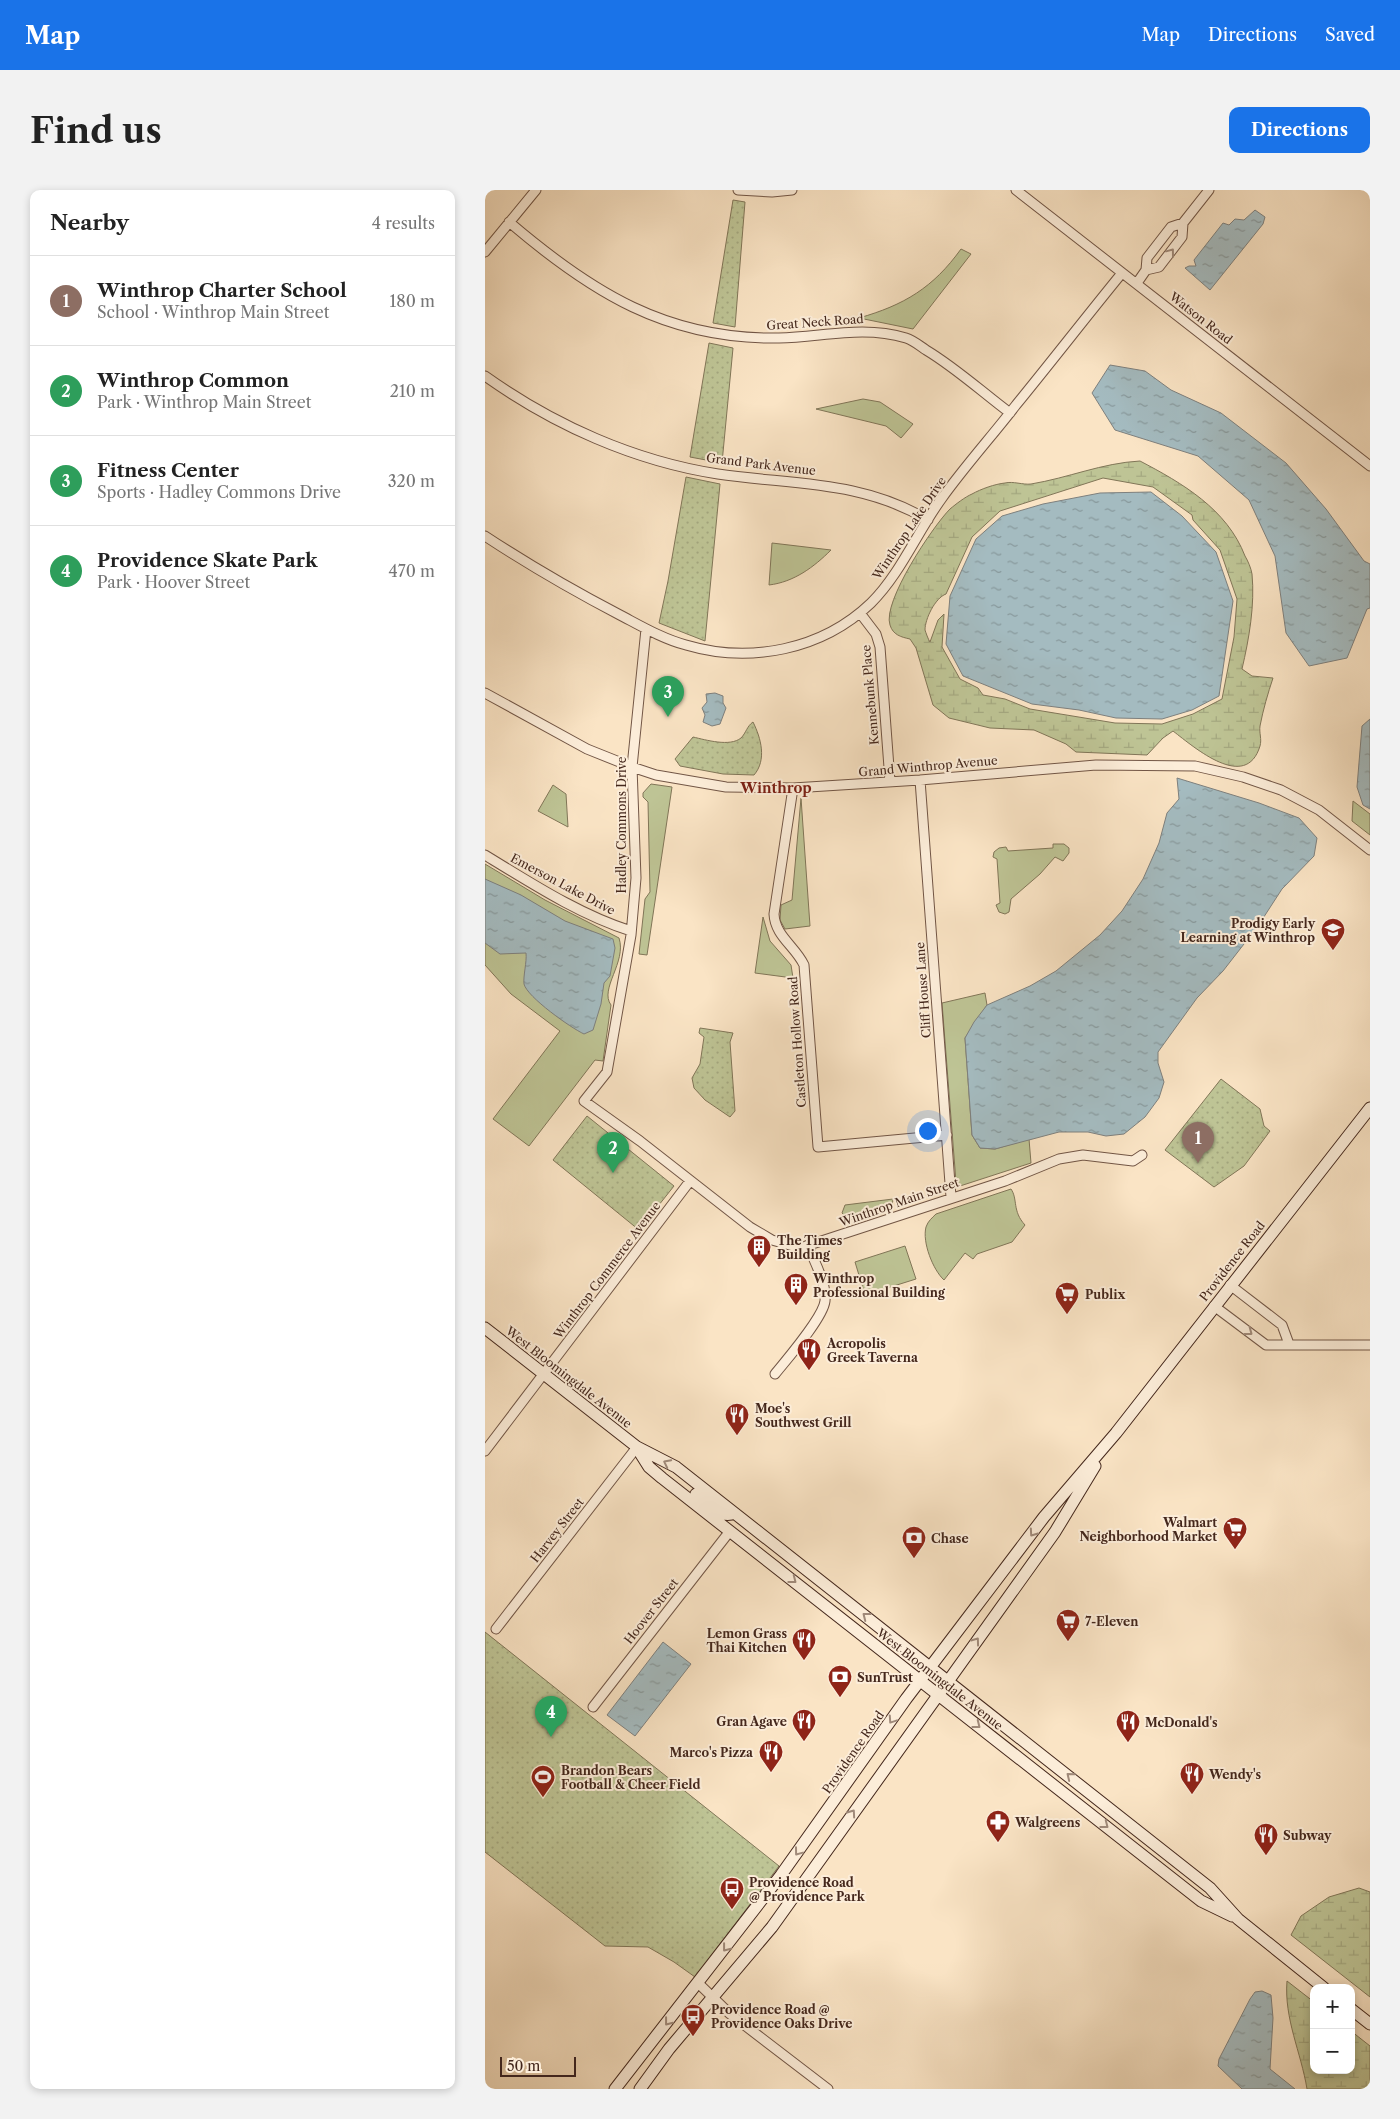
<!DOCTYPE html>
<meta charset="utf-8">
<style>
body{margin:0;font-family:"Libre Caslon Text",serif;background:#f2f2f2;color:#222}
.controls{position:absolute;right:15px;bottom:15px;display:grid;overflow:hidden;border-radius:10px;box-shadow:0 2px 8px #0003}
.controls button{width:45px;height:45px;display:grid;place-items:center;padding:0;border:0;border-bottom:1px solid #e0e0e0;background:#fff;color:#222;font:25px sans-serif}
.scale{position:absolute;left:15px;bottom:12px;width:76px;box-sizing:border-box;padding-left:5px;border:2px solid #44271c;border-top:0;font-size:14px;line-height:18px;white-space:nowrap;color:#44271c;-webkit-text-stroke:4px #fcedd9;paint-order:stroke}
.you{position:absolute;left:442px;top:940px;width:18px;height:18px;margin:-12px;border:4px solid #fff;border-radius:50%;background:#1a73e8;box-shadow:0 0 0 8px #1a73e833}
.badge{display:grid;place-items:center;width:32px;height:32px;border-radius:50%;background:#1a73e8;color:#fff;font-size:16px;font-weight:700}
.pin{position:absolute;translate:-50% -41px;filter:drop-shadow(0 1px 2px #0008)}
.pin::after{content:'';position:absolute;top:26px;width:18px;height:15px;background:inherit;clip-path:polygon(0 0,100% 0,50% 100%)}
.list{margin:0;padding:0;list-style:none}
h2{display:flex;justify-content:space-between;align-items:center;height:65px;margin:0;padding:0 20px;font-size:21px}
h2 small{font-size:16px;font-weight:400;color:#767676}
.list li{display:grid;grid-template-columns:32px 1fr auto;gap:15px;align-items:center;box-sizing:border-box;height:90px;padding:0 20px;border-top:1px solid #e0e0e0}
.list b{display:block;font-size:19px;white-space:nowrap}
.list p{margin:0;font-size:16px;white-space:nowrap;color:#767676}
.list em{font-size:16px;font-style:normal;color:#767676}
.map{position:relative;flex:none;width:885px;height:1899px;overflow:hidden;border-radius:10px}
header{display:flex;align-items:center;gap:30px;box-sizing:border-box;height:70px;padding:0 25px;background:#1a73e8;color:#fff}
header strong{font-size:24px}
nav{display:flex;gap:28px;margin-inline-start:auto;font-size:18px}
.intro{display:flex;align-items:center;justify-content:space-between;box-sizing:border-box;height:120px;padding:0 30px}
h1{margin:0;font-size:35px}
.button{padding:12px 22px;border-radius:10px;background:#1a73e8;color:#fff;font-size:18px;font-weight:700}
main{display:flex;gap:30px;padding:0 30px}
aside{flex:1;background:#fff;border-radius:10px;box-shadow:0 2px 8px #0003}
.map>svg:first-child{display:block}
.grass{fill:#bec495;stroke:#817658}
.wetland{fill:url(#wetland-marsh);stroke:#817658;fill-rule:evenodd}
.park{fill:url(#park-dots);stroke:#817658}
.water{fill:url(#water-ripples);stroke:#7e807e}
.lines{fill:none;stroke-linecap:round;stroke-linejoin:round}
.street-casing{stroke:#725646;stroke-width:11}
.secondary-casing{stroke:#44271c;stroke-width:13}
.street{stroke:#fcedd9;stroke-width:9}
.secondary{stroke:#fcedd9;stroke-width:11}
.oneway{stroke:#a08a7a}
.labels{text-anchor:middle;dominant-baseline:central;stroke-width:4;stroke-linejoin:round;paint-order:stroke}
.street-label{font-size:12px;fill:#44271c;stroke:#fcedd9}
.poi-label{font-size:12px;font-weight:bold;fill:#44271c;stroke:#fcedd9;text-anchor:start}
.neighbourhood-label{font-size:14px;font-weight:bold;fill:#7a1f14;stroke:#fcedd9}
</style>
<header>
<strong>Map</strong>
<nav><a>Map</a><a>Directions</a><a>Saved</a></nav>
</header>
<div class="intro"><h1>Find us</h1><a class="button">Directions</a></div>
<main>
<aside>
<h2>Nearby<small>4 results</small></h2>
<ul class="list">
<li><span class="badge" style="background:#8d6e63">1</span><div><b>Winthrop Charter School</b><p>School · Winthrop Main Street</p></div><em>180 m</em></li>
<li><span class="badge" style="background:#2e9e5b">2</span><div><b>Winthrop Common</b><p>Park · Winthrop Main Street</p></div><em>210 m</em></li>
<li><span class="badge" style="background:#2e9e5b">3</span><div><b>Fitness Center</b><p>Sports · Hadley Commons Drive</p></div><em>320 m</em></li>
<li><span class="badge" style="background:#2e9e5b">4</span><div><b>Providence Skate Park</b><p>Park · Hoover Street</p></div><em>470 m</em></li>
</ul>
</aside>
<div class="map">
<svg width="885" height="1899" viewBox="0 0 885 1899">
<defs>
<pattern id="wetland-marsh" width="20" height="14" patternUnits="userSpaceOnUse" patternTransform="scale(1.25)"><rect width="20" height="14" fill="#bec495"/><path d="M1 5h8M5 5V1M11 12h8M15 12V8" fill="none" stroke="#a4a880"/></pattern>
<pattern id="park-dots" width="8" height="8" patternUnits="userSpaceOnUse" patternTransform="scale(1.25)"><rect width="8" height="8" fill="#bec495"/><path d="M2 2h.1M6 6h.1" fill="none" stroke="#a4a880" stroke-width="1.8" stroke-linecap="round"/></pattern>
<pattern id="water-ripples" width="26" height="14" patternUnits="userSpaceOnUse" patternTransform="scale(1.25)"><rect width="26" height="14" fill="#a4bbc0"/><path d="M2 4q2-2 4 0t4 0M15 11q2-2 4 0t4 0" fill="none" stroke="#87989b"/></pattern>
</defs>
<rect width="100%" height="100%" fill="#fae4c5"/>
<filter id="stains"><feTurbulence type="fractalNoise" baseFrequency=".004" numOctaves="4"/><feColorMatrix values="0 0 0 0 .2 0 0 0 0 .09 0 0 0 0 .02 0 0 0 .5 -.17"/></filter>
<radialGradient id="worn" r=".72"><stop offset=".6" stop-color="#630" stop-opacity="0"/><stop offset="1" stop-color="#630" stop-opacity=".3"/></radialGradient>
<path class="grass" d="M476,59L486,64L428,139L374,128C419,115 448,98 476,59Z
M378,209L395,212L428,234L416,248L401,236L331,219Z
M287,353L346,360C329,377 309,392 284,395Z
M166,594L187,597L162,765L154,764L160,709L165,702L163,612L158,607V603Z
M68,595L81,604L83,637L53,621Z
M316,608L325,736L300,739L295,730L296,715L307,710Z
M868,611L885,624V645L867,631Z
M568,654H579L584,658V663L578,671L570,667L555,684L526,709L524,722L520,724L514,722L511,715L515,713L512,669L508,667L509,662L514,658L521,657L523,661L568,658Z
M0,674L60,710L134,748C142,772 114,799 126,815L118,871L110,870L44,956L8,929L75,841L26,804L0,775Z
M278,727L285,751L306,775L308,788L270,783Z
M500,803L502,815L480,848L487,945L495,958L510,959L544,949L546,973L475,996L471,992L457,813Z
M526,999C533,1009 527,1021 540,1035L527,1052L492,1064L488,1069L480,1063L459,1090C448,1080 437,1052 441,1037C443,1031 447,1028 451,1024Z
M408,1009L407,1016L403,1017L364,1030L357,1023L360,1015Z
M420,1056L431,1089L380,1105L370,1072Z"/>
<path class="wetland" d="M655,271C697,293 742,319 760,366C763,371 766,378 767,384C770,415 764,449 757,479L767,486L788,488C783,503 778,520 775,536C774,543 777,549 775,556C761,602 710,558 688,541L678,548L662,565L591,562L581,554L549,540L505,538L464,528L448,515L431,458L425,449C416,447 408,445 405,435C397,412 448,336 465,319C471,314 480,307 487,304C496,299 510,294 520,293C528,291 538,295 546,294C583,288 617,273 655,271ZM618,288L668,297L707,325L708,330L735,360L752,409L749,447L737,509L708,524L677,534L630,533L545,519L520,509L498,505L493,498L475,489L457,457L459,424L453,430L445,452C443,449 441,443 440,440C440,429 450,408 461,404L487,347L515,321Z
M874,1698L885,1702V1807L806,1745L816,1726L844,1707Z
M802,1791L829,1812V1880H866V1841L885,1856V1899H822C816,1862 799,1829 802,1791Z"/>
<path class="park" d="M248,10L260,12L250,137L228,133Z
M224,153L248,158L237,273L205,267Z
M201,287L235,294L220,451L174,433L183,391Z
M268,532C276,548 282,570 269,585L238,584L195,576L190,569L208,547C221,550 245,557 256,548C261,543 262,536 268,532Z
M215,838L248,843L245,852L250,921L245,927L220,910L209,898L207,888L215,874L219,847L214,843Z
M736,889L775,919L779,936L785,941L759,976L729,997L680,960Z
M102,926L189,996L154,1040L68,970Z
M0,1442L294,1676L210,1787L189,1772L163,1757L120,1756L0,1662Z"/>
<path class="water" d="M770,20L780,27L778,34L725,100L700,78L704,76H711L709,70L738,33L744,35L750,29L759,30Z
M625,175L660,181L686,200L736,223L801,273L841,319L879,371L885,374V418L882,419L862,468L824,476L801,443L790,366L764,310L713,266L630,240L607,203Z
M666,302L697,326L731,362L748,411L734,506L707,520L677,529L631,528L594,520L547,514L478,486L461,454L465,406L491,349L517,326L558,314L615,303Z
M230,503L238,506V513L241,518L235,534L227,536L218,532L220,525L217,518L222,512L221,504Z
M885,529V619L878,615L872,597L877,536Z
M692,588L774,613L814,628L832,648L829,666L797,699L773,736L738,781L712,808L673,862V873L679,892L674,908L660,927L639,944L621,946L603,942H574L510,959L495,958L487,945L480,848L489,832L502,815L545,796L571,781L615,745L637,721L658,689L674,653L682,623L694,609Z
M0,689L36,705L80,731L128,749L130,758L125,786L119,793L116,814L108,840L99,844C86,838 42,807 39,794C38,786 42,772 41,763L15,764L0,753Z
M178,1452L206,1474L150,1546L122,1525Z
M777,1801L786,1805L788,1828L785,1879L810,1899H757L733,1876L734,1869L765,1809L770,1802Z"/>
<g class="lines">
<defs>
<path id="street" d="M253,0L287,2L307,0
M531,0L885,276
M24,32C106,102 182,150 294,148C338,147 378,135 421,148C428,150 435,156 441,160C471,178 497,202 525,223
M0,62L51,0
M661,80L674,77L697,47L698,33L724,0
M652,93L661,80L662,68L686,37L698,33
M0,186C69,235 149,271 233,284C307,295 376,290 443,330
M0,346C44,375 89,401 135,425C156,436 178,449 201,455C265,474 337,460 386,413C416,383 432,342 457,308C480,276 507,246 531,215C567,171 601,127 637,83
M375,423L391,444L395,457L405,591
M161,439L147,577L151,688L146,745L122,882L99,911L155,951L265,1037L287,1050L315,1058L520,991L574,969L598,965L648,971L657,965
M0,503L102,559L147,577L171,585L241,597L308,598L435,590L611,575L710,576L758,587L796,600L834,620L885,660
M435,590L466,1007
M308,598L289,724C290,746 310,756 319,775L333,957L462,945
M0,665C46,693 95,725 146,741
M745,1095L797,1135L804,1154
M729,1116L781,1155H885
M290,1184C302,1169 338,1128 340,1111C342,1093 329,1072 323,1055
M0,1261L205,991
M11,1439L152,1257
M108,1517L245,1341
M213,1793L245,1824L343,1899"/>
<path id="secondary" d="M0,1138L152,1257L191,1277L725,1698L753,1729L839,1798
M152,1258L164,1277L177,1288L716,1711L747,1726
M211,1304C221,1312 236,1330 249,1323
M866,1819L885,1834
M130,1899L296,1685L421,1509L559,1327L631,1243L885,918
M155,1899L184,1859L287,1737L570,1342L610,1276"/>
</defs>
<use href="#street" class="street-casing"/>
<use href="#secondary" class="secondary-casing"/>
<use href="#street" class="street"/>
<use href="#secondary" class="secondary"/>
</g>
<defs><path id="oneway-chevron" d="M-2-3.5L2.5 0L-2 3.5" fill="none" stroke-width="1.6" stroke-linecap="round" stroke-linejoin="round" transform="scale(1.25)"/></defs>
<g class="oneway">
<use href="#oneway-chevron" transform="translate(686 62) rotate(-53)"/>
<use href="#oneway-chevron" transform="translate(764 1142) rotate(37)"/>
<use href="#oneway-chevron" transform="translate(182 1273) rotate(-153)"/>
<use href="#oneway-chevron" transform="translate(548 1343) rotate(125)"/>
<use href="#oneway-chevron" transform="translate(308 1390) rotate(38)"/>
<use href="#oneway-chevron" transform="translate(381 1426) rotate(-142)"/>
<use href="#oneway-chevron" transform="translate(491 1451) rotate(-54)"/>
<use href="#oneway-chevron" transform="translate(407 1530) rotate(124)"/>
<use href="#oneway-chevron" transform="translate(492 1535) rotate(38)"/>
<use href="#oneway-chevron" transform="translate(585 1586) rotate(-141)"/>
<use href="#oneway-chevron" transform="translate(367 1623) rotate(-55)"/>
<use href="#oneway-chevron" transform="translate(620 1635) rotate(38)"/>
<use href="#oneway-chevron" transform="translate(313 1662) rotate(127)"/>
<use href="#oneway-chevron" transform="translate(241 1758) rotate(128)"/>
<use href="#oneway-chevron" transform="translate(183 1832) rotate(128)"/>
</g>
<defs>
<symbol id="school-pin" viewBox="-11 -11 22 30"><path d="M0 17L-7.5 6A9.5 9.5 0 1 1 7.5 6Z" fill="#8f2418" stroke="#fcedd9"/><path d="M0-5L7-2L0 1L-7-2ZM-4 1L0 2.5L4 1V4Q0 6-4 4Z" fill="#fff"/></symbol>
<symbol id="building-pin" viewBox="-11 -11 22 30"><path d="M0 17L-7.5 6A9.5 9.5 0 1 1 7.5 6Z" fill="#8f2418" stroke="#fcedd9"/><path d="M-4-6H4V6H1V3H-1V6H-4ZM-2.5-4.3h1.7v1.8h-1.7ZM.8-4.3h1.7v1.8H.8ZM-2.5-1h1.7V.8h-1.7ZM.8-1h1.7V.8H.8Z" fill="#fff"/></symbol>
<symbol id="supermarket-pin" viewBox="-11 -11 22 30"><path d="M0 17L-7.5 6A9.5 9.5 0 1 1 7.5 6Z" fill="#8f2418" stroke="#fcedd9"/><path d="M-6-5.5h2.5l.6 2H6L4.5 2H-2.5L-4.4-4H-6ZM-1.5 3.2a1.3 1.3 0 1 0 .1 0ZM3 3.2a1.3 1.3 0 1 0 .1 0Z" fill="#fff"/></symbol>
<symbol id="restaurant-pin" viewBox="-11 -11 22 30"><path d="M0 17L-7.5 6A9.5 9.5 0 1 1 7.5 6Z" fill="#8f2418" stroke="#fcedd9"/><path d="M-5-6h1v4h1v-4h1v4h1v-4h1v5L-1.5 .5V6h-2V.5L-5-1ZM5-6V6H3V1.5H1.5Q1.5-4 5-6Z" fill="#fff"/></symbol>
<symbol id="bank-pin" viewBox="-11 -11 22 30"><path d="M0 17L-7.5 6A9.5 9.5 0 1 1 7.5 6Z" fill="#8f2418" stroke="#fcedd9"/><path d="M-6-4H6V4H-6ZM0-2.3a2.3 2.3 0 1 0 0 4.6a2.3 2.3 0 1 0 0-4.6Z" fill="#fff"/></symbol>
<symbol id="stadium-pin" viewBox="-11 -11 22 30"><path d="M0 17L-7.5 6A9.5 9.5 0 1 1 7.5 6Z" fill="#8f2418" stroke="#fcedd9"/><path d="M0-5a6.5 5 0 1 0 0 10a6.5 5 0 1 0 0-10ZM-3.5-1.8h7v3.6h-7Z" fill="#fff"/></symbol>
<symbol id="pharmacy-pin" viewBox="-11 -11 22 30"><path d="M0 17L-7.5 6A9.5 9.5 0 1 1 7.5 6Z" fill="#8f2418" stroke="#fcedd9"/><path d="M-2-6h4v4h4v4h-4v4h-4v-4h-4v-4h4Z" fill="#fff"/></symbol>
<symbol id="bus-pin" viewBox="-11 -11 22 30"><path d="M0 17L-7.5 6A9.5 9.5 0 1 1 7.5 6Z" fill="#8f2418" stroke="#fcedd9"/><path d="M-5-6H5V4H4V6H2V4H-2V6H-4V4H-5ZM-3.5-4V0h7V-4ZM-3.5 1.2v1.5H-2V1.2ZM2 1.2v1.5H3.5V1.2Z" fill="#fff"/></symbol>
</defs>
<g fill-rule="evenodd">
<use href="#school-pin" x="834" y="726" width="28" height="38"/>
<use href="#building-pin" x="260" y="1043" width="28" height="38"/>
<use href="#building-pin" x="297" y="1081" width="28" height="38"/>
<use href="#supermarket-pin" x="568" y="1090" width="28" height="38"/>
<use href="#restaurant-pin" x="310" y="1146" width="28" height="38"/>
<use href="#restaurant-pin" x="238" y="1211" width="28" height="38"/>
<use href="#supermarket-pin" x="736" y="1325" width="28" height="38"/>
<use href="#bank-pin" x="415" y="1334" width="28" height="38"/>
<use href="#supermarket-pin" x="569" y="1417" width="28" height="38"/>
<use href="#restaurant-pin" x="305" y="1436" width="28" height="38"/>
<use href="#bank-pin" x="341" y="1473" width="28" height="38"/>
<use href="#restaurant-pin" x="305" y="1517" width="28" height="38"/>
<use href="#restaurant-pin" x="629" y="1518" width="28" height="38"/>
<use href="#restaurant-pin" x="272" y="1548" width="28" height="38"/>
<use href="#restaurant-pin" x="693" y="1570" width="28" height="38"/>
<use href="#stadium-pin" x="44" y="1573" width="28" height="38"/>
<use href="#pharmacy-pin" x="499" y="1618" width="28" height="38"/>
<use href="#restaurant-pin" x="767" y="1631" width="28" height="38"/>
<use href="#bus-pin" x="233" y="1685" width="28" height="38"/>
<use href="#bus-pin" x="194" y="1812" width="28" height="38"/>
</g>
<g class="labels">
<g class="street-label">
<text transform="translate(716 128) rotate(38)">Watson Road</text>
<text transform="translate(330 132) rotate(-4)">Great Neck Road</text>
<text transform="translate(276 274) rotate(7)">Grand Park Avenue</text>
<text transform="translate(424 338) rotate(-56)">Winthrop Lake Drive</text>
<text transform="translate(385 505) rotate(-95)">Kennebunk Place</text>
<text transform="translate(443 576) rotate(-5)">Grand Winthrop Avenue</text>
<text transform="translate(136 635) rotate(-90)">Hadley Commons Drive</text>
<text transform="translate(78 694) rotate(28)">Emerson Lake Drive</text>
<text transform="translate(438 800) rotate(-94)">Cliff House Lane</text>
<text transform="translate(312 852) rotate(-94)">Castleton Hollow Road</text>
<text transform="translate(414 1012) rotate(-19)">Winthrop Main Street</text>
<text transform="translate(747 1071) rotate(-52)">Providence Road</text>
<text transform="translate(122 1080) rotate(-53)">Winthrop Commerce Avenue</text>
<text transform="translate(84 1187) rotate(38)">West Bloomingdale Avenue</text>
<text transform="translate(72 1340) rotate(-52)">Harvey Street</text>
<text transform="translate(166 1421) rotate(-52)">Hoover Street</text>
<text transform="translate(455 1489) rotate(38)">West Bloomingdale Avenue</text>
<text transform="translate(368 1562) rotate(-55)">Providence Road</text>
</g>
<g class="poi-label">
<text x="830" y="733" text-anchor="end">Prodigy Early<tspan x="830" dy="14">Learning at Winthrop</tspan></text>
<text x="292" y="1050">The Times<tspan x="292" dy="14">Building</tspan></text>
<text x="328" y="1088">Winthrop<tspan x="328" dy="14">Professional Building</tspan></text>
<text x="600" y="1104">Publix</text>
<text x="342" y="1153">Acropolis<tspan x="342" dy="14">Greek Taverna</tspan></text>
<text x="270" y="1218">Moe's<tspan x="270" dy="14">Southwest Grill</tspan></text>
<text x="732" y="1332" text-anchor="end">Walmart<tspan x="732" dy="14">Neighborhood Market</tspan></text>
<text x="446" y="1348">Chase</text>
<text x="600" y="1431">7-Eleven</text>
<text x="302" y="1443" text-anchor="end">Lemon Grass<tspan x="302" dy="14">Thai Kitchen</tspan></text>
<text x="372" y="1487">SunTrust</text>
<text x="302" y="1531" text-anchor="end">Gran Agave</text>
<text x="660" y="1532">McDonald's</text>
<text x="268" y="1562" text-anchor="end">Marco's Pizza</text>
<text x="76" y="1580">Brandon Bears<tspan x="76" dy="14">Football &amp; Cheer Field</tspan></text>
<text x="724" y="1584">Wendy's</text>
<text x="530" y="1632">Walgreens</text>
<text x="798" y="1645">Subway</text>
<text x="264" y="1692">Providence Road<tspan x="264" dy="14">@ Providence Park</tspan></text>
<text x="226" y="1819">Providence Road @<tspan x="226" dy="14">Providence Oaks Drive</tspan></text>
</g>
<g class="neighbourhood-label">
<text x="291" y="598">Winthrop</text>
</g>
</g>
<rect width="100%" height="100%" filter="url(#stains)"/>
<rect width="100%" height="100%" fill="url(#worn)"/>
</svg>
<div class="controls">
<button>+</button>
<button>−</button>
</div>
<div class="scale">50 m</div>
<div class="you"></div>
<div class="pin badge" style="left:713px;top:973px;background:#8d6e63">1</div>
<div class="pin badge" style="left:128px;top:983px;background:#2e9e5b">2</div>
<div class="pin badge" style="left:183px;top:527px;background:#2e9e5b">3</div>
<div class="pin badge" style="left:66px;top:1547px;background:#2e9e5b">4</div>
</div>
</main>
